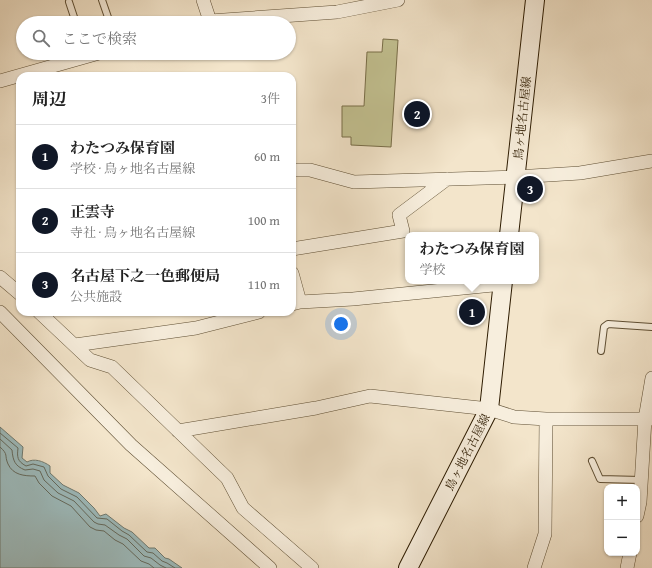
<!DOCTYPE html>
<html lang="ja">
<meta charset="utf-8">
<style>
body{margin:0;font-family:"Gentium Book Plus","Noto Serif JP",serif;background:#f2f2f2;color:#222}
.controls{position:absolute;right:12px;bottom:12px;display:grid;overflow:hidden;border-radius:8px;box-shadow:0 1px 3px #0004}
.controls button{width:36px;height:36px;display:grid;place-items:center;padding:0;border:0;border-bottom:1px solid #e0e0e0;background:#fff;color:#222;font:20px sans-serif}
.you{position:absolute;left:341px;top:324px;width:14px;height:14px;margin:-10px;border:3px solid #fff;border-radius:50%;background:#1a73e8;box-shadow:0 0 0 6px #1a73e833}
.badge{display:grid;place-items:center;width:26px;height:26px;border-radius:50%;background:#111827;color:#fff;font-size:13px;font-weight:700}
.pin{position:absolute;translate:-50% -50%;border:2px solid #fff;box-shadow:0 1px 4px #0006}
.popup{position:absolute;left:405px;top:232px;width:134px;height:52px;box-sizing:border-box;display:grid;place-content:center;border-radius:8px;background:#fff;filter:drop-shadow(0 1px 3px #0005);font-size:13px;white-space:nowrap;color:#767676}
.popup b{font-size:15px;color:#222}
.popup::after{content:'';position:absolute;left:50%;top:100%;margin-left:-8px;border:8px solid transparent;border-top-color:#fff}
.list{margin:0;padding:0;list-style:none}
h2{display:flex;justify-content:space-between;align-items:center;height:52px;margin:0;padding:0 16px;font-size:17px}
h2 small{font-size:13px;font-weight:400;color:#767676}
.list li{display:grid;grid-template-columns:26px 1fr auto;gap:12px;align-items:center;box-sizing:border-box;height:64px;padding:0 16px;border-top:1px solid #e0e0e0}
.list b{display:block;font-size:15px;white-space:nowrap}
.list p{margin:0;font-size:13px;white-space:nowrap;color:#767676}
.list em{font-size:13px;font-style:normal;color:#767676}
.icon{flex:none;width:22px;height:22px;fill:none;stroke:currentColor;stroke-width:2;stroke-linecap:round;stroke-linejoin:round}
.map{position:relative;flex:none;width:652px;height:568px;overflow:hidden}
.search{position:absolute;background:#fff;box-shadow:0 1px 3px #0004;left:16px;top:16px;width:280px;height:44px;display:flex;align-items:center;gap:10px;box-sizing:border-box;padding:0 14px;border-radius:22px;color:#767676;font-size:15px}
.panel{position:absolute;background:#fff;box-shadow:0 1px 3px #0004;left:16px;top:72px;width:280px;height:244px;border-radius:12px}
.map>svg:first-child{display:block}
.green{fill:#c3c292;stroke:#786e49}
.water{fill:#9ebdbf;stroke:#717c73}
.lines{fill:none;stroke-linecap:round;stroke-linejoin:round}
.shore{stroke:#666c60;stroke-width:1}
.lane-casing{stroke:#5e4e33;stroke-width:8}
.street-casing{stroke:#5e4e33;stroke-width:14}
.secondary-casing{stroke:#2d1b00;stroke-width:20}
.lane{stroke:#f7eedd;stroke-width:6}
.street{stroke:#f7eedd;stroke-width:13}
.secondary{stroke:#f7eedd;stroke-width:18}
.labels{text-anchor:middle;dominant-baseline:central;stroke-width:4;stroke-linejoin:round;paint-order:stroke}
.street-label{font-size:12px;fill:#2d1b00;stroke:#f7eedd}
</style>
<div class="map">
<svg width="652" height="568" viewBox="0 0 652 568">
<rect width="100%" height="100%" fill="#f3e5cb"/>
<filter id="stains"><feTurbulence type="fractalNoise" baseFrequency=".005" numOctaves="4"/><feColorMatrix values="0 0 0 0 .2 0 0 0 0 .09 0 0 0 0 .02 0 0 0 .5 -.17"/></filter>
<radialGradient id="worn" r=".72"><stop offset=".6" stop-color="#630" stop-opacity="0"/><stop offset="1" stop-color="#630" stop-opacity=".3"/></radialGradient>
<path class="green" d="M383,39L398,40L391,147L351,145V137H342V106H364L367,52H382Z"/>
<path class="water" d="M0,427L23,447L22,458L27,462C34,458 43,461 50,466V473L63,485L79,493L94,508L100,516L106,514L124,528L132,532L149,548H155L165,558L169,559L182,568H0Z"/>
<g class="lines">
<path class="shore" d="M0,433L18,448C17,457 17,461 26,466L33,464L44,467L48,476L61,489L77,497L97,518L107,519L122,531L129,535L147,552L153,553L162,561L167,563L175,568
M0,439L12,450C13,461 15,466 25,470L33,469L40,471L44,480L58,493L74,501L94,522L98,524L105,525L119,535L127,539L144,556L151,558L160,565L166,568
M0,447C9,455 4,455 8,464C13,475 24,476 35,476L39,483L52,496L71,506L90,527L96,530L104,531L115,540L123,544L141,561L149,564L154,568"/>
<defs>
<path id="lane" d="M102,0L110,23
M69,2L76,23
M601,351L604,327L608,324L652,327
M592,461L600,479L641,480"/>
<path id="street" d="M203,0L210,21
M203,23L210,21L337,12L398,0
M0,81L99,53
M292,170H310L354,182L516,177L580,173L652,161
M292,249L403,231L399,215L447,179
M292,273L300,302
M0,277L20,294
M292,304L300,302L353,299L503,284
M0,312L131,445L270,568
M39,312L90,360L112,367L227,478L243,508L312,568
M75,345L196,328L259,312
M178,431L316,408L370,396L489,409L514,417L546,419H652
M637,516L640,502L645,419L652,378
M534,568L545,534L546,419
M627,568L630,553"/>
<path id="secondary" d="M509,235L535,0
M408,568L489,409L503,281"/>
</defs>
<use href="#lane" class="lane-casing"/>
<use href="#street" class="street-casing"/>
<use href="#secondary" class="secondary-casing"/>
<use href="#lane" class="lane"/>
<use href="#street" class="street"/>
<use href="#secondary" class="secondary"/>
</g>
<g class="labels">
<g class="street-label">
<text transform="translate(522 118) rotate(-84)">鳥ヶ地名古屋線</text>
<text transform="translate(467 452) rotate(-63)">鳥ヶ地名古屋線</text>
</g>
</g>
<rect width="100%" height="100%" filter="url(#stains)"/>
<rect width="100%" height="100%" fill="url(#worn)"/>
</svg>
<div class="controls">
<button>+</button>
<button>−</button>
</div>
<div class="you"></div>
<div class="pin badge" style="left:472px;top:312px">1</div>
<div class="popup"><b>わたつみ保育園</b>学校</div>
<div class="pin badge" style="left:417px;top:114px">2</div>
<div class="pin badge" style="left:530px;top:189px">3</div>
<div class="search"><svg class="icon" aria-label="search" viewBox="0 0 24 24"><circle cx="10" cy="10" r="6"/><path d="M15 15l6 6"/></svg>ここで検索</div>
<section class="panel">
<h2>周辺<small>3件</small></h2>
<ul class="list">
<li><span class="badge">1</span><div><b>わたつみ保育園</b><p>学校 · 鳥ヶ地名古屋線</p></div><em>60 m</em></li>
<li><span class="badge">2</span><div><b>正雲寺</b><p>寺社 · 鳥ヶ地名古屋線</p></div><em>100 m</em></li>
<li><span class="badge">3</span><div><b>名古屋下之一色郵便局</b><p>公共施設</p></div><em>110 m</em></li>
</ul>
</section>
</div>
